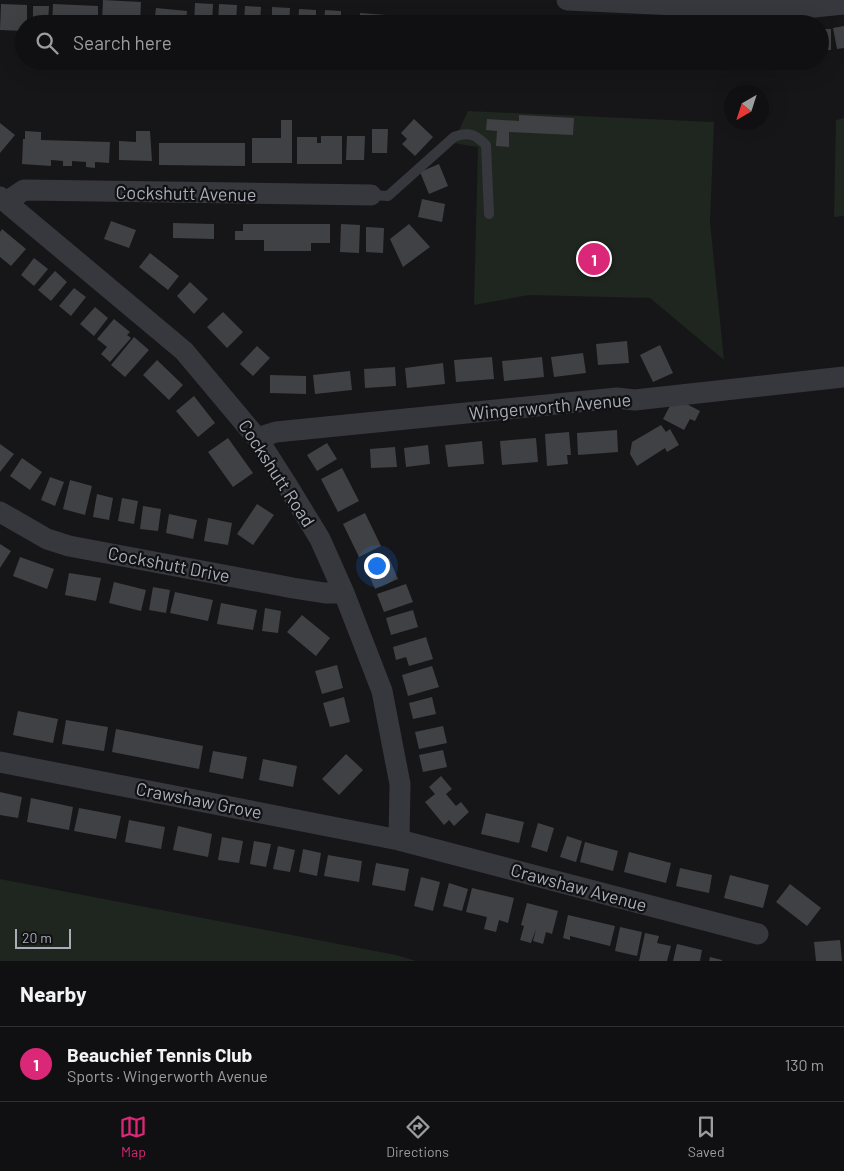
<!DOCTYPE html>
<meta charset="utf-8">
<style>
body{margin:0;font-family:Barlow,sans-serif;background:#1e1e20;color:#f1f3f6}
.compass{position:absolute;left:724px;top:85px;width:45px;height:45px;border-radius:50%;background:#101012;box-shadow:0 5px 20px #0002;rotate:219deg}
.scale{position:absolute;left:15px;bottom:12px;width:56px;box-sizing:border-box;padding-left:5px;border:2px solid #a8adb8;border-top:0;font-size:14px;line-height:18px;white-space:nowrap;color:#a8adb8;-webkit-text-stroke:4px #111113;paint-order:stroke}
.you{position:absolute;left:376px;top:565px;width:18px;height:18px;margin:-12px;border:4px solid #fff;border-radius:50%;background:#1a73e8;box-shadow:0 0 0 8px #1a73e833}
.badge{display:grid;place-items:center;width:32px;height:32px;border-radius:50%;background:#db2777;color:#fff;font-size:16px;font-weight:700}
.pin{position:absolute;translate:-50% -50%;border:2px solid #fff;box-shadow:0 1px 5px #0006}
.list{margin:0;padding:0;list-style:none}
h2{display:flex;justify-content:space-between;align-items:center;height:65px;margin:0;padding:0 20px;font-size:21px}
h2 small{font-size:16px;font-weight:400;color:#9c9d9f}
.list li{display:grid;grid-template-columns:32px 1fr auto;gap:15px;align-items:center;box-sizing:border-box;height:75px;padding:0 20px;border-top:1px solid #303032}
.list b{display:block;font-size:19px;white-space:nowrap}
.list p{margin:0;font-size:16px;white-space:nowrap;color:#9c9d9f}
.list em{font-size:16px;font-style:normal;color:#9c9d9f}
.icon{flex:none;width:28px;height:28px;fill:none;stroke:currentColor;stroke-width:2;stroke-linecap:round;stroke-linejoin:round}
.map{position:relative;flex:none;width:844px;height:961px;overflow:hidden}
.search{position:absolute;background:#101012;box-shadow:0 5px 20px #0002;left:15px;right:15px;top:15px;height:55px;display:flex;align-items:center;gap:12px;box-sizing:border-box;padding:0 18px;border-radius:28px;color:#9c9d9f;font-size:19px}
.sheet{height:140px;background:#101012}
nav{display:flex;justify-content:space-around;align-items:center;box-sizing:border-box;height:70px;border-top:1px solid #303032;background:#101012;font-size:14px;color:#9c9d9f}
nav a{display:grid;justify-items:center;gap:2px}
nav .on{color:#db2777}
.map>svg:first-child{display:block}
.green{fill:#1e261f}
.building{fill:#404145}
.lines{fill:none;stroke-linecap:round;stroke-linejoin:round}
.lane{stroke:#37383d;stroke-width:10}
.street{stroke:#37383d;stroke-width:21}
.labels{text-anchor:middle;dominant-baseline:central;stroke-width:4.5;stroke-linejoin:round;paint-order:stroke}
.street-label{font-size:18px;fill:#a8adb8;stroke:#111113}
</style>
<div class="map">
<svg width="844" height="961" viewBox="0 0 844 961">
<rect width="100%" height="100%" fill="#161618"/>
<path class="green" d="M468,111L714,122L710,222L724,360L650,298L529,295L474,305L478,147L453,143Z
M844,118V216L834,217L836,120Z
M0,879L396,955L416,961H0Z"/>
<path class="building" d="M103,0L141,2L140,24L102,22Z
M195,3L213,4L212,24H194Z
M1,4L27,5V24H24V31L0,30Z
M53,4L98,6V24H52Z
M219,4L237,5L236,24H218Z
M33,6H49L48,24H33Z
M245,6L261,7L260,24H244Z
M272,7L290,8L289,24H272Z
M156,8L187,11L186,24H154Z
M299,9L316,10V24H298Z
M325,10L341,11V24H324Z
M360,13L386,15L385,24H359Z
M446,19L483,20L482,24H445Z
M398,20L442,21L441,24H398Z
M492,20L524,21V24H492Z
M844,26V48L837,49L833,28Z
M820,29H831V50H820Z
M519,115L574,118L573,135L509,132V147L496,146L497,131L486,130L487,119L519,121Z
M414,119L433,137L415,156L402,144L407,139L401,133Z
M281,120H292V163H252V138H281Z
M0,123L15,135L0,153Z
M372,129H388L387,153H372Z
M25,131L41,132V140L110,142L109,163L95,162V168L86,167V162L72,161V166H63V161L51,160V166L22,164L23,139H25Z
M136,131H150L152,161L119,160V141L136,142Z
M321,136H342V164H297V137H317V143H321Z
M347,136H365L364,160H346Z
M159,143H245V166L159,165Z
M439,164L448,186L429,194L420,172Z
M422,199L445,204L442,222L418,217Z
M111,221L136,230L129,248L104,239Z
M173,223L214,224V239L173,238Z
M243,224H330V243H311V251H264V240H235V231H243Z
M341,224L360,225L359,253L340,252Z
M409,224L430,247L403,267L390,239Z
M366,227L384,228L383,253L366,252Z
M2,229L26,249L11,266L0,257V232Z
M150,253L179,276L168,290L139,267Z
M34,258L48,269L34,286L21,275Z
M55,271L67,282L51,301L38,290Z
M190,282L208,299L194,314L177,296Z
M74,288L86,297L71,316L59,306Z
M95,307L108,318L94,336L80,324Z
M223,312L243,332L227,348L207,327Z
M114,319L130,332L127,335L131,338L110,362L101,354L107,347L97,339Z
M134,337L149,350L125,377L111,365Z
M627,341L629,363L598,365L596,344Z
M660,345L673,373L653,382L640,355Z
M257,346L270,358L253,376L240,364Z
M583,353L586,373L554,377L551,357Z
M492,357L494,379L456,382L454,360Z
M542,357L544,377L504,381L502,361Z
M157,360L183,385L169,400L143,375Z
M443,363L445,384L407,388L405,368Z
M395,367L396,386L365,388L364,369Z
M350,371L352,390L315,394L313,375Z
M270,375L306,376V394L270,393Z
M194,396L215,423L198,437L176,411Z
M679,400L700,411L695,421L690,419L684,430L663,419L671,404Z
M661,425L666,432L670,429L679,445L667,452L665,448L637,466L630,454L632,442Z
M617,430L618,452L578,455L577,433Z
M569,432L571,455H567L568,464L547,466L545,434Z
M228,438L253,473L233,487L208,452Z
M536,438L538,462L502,465L500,441Z
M482,441L484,464L448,467L445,445Z
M327,443L337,459L317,471L307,455Z
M0,444L14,454L0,472Z
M428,445L430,464L406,467L404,448Z
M395,447L397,467L371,468L370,449Z
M22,458L42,472L30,490L10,476Z
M342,468L359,501L338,512L321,479Z
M50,477L64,482L55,506L41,500Z
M70,480L92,486L85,515L63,509Z
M97,494L113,498L109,520L93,517Z
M122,498L138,501L134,524L118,521Z
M257,504L274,515L253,545L237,534Z
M143,506L161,509L158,531L140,529Z
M365,513L381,546L359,557L343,524Z
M169,514L197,520L193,539L166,533Z
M208,518L232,523L228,545L204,541Z
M0,544L11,551L0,568Z
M20,557L54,569L47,589L13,576Z
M389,558L398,579L375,589L366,568Z
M69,573L101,578L96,601L65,595Z
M114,582L146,590L141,611L109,603Z
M406,584L413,602L384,612L377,594Z
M153,587L170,590L166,613L149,610Z
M175,592L213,600L208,621L170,613Z
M221,603L257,610L253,630L217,624Z
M265,608L281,611L278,633L262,631Z
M413,610L418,627L391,635L386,618Z
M302,615L330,638L316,656L287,632Z
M426,637L433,659L409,666L406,657L396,660L393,647Z
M337,665L343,688L322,694L315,671Z
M432,666L439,687L408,696L402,675Z
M344,697L350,722L330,727L323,703Z
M432,697L436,714L413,719L409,703Z
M18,711L58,719L53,743L13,735Z
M66,720L108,727L104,751L62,744Z
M443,726L447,743L419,749L415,732Z
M116,729L203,746L199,769L112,752Z
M443,750L447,767L423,772L419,755Z
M213,751L247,757L243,779L209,772Z
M346,754L363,770L339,795L322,779Z
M263,759L297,766L293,787L259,780Z
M441,776L452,789L446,794L456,806L461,802L469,812L454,826L449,820L444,825L425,802L435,794L429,787Z
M0,792L22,797L18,818L0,815Z
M31,798L73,807L69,830L27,822Z
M79,808L121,816L116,839L74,831Z
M486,813L524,822L519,843L481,834Z
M129,820L165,827L161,849L125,842Z
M538,823L554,828L547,852L531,847Z
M178,826L212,834L208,857L173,850Z
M567,836L582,841L576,862L560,857Z
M222,837L243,841L239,863L218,860Z
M254,841L271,844L266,867L250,864Z
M585,842L618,851L613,871L580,862Z
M278,846L295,850L290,872L273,869Z
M303,849L321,853L317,876L299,872Z
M629,852L671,863L666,883L624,872Z
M328,855L362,861L359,882L324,876Z
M376,863L409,869L405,891L372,885Z
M680,868L712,875L709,893L676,886Z
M730,875L769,885L763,908L724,898Z
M421,877L440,882L433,911L414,906Z
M449,883L468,889L462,911L443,906Z
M790,884L821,908L807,926L776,902Z
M472,888L514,898L508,923L499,920L496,932L484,929L487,917L466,912Z
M527,903L558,911L552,934L546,932L543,944L533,941L536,929L531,943L520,940L524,926L521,925Z
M568,915L615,926L610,946L570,936V940L563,938Z
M620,927L642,932L637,956L615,951Z
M645,933L659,936L657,943L671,946L667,961H639Z
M840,940L842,961H816L814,942Z
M677,944L702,950L700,961H673Z
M710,957L722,960V961H709Z"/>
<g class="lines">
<path class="lane" d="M371,195L388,196L454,137C469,131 476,135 486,145L489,214"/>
<path class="street" d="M567,0L786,10L844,4
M0,197L184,351L257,438L287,485L320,539L344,593L382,691L400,784L399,840
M6,202L24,190L371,195
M257,438L276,432L617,398L635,400L844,377
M0,512L47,539L69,546L293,588L325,593H344
M0,762L399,840L758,934"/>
</g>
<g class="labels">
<g class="street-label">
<text transform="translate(186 193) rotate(1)">Cockshutt Avenue</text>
<text transform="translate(550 406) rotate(-5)">Wingerworth Avenue</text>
<text transform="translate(277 473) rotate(57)">Cockshutt Road</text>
<text transform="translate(169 564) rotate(11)">Cockshutt Drive</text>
<text transform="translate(199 800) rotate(11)">Crawshaw Grove</text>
<text transform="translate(579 887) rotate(15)">Crawshaw Avenue</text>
</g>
</g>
</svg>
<svg class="compass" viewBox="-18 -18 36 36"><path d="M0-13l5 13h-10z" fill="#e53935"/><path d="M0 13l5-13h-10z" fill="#9c9d9f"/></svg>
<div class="scale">20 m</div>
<div class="you"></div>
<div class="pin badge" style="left:594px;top:259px">1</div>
<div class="search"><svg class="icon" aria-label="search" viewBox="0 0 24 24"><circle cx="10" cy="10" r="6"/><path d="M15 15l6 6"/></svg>Search here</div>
</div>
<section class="sheet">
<h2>Nearby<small></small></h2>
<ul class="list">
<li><span class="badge">1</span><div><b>Beauchief Tennis Club</b><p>Sports · Wingerworth Avenue</p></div><em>130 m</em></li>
</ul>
</section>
<nav>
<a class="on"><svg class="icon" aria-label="map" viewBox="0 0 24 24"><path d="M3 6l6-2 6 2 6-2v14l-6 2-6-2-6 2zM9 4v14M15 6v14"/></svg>Map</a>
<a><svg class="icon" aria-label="directions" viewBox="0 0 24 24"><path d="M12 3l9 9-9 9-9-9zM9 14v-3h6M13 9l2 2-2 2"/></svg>Directions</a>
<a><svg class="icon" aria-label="saved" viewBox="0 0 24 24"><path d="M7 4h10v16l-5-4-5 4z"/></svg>Saved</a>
</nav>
